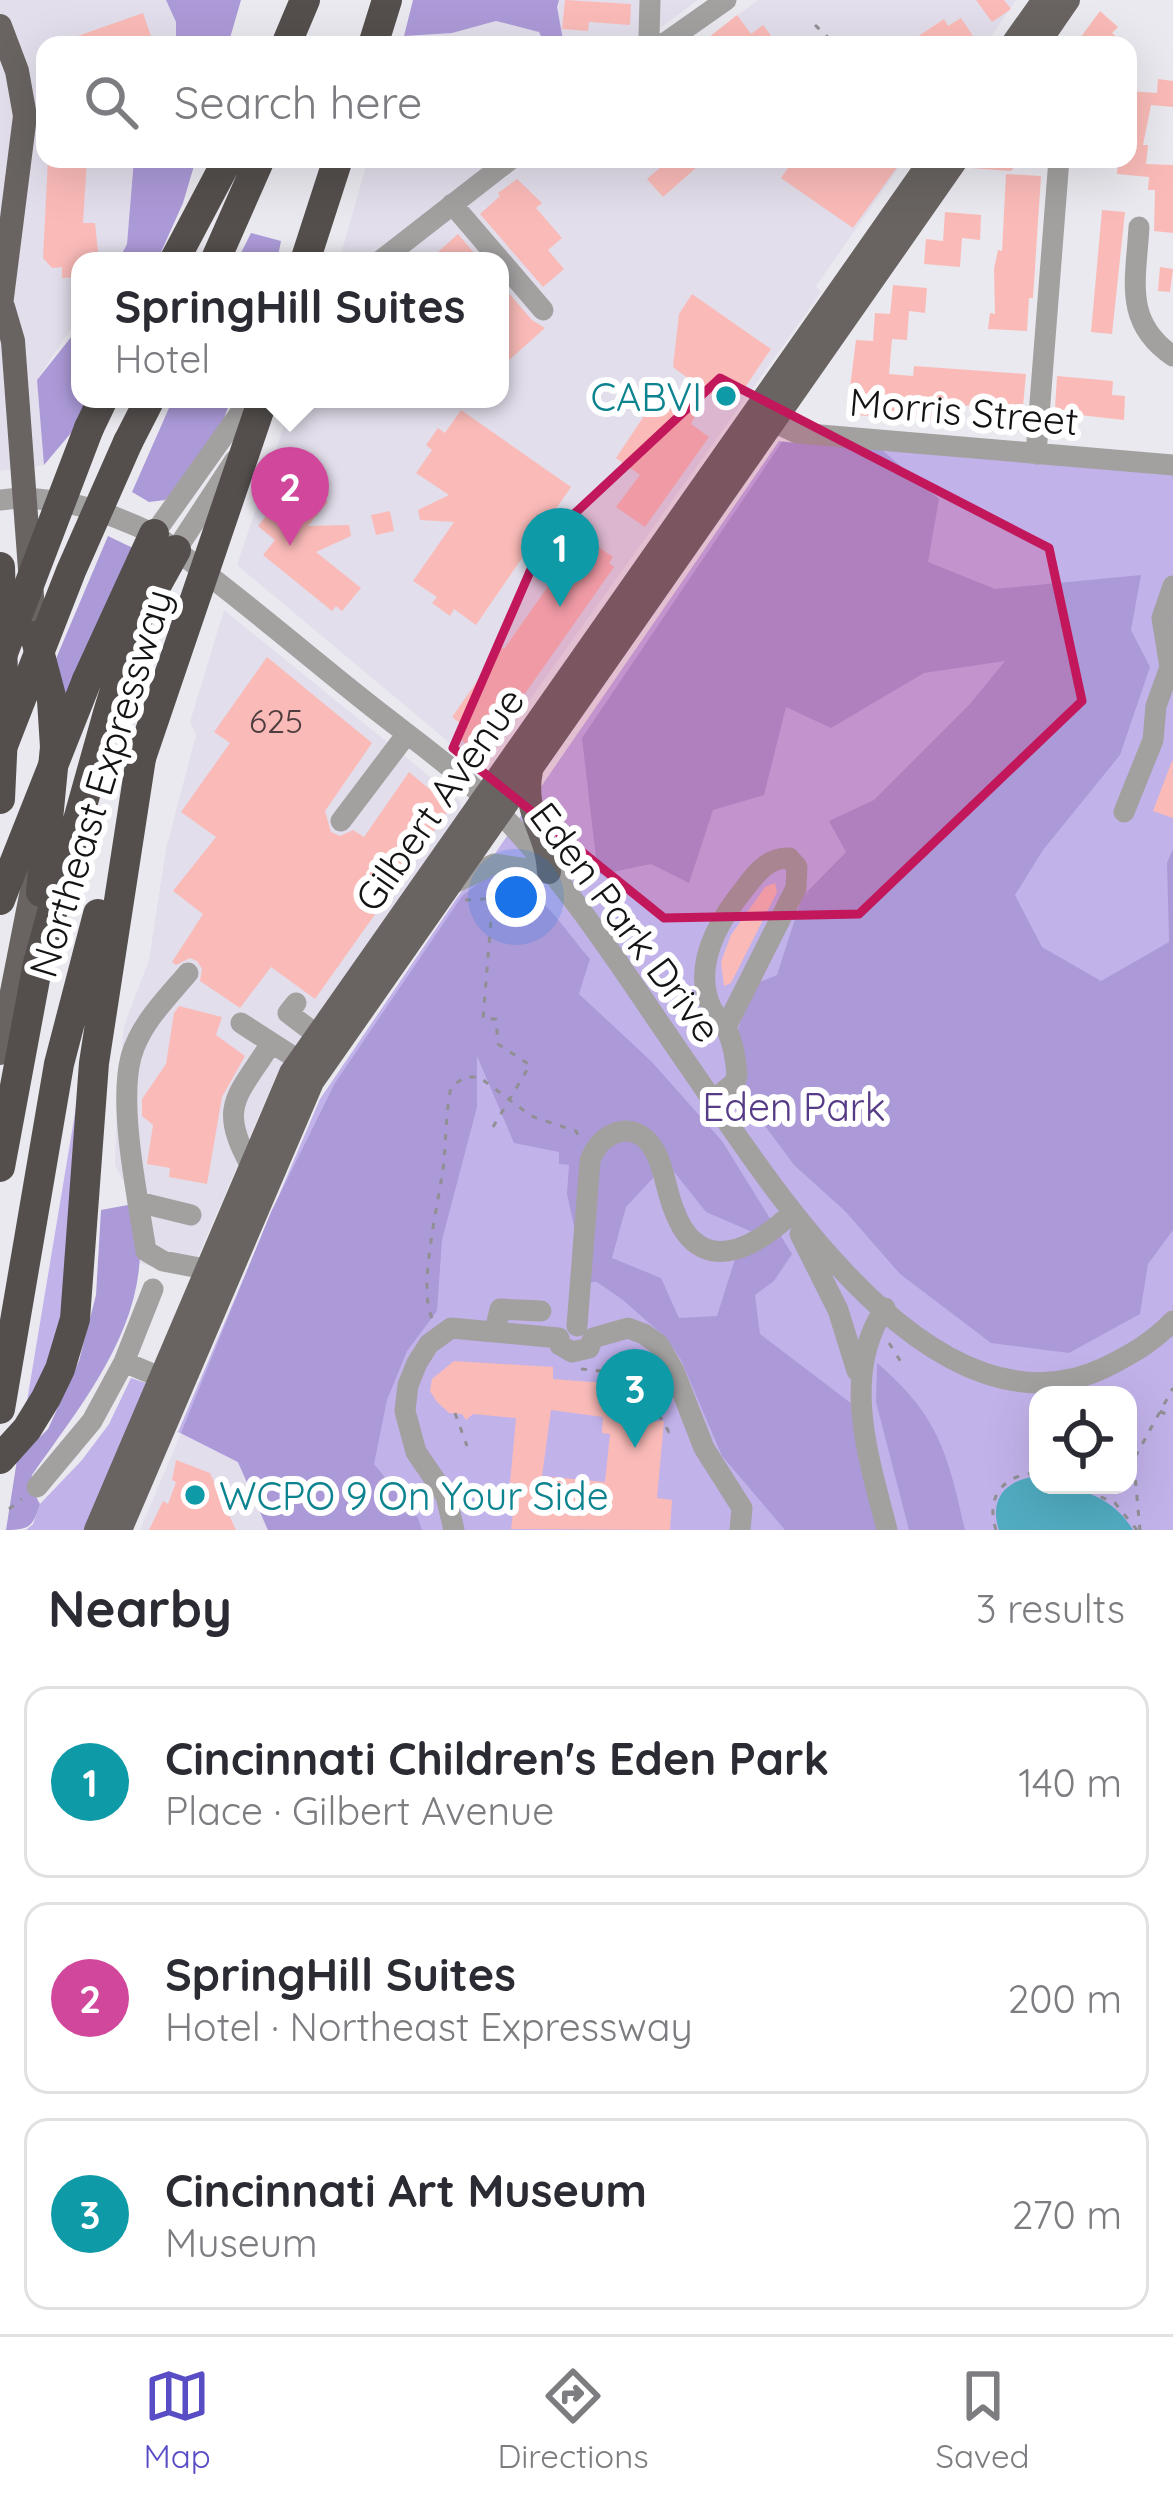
<!DOCTYPE html>
<meta charset="utf-8">
<style>
body{margin:0;font-family:Quicksand,sans-serif;background:#f7f7f7;color:#2b2b33}
.controls{position:absolute;right:36px;bottom:36px;display:grid;overflow:hidden;border-radius:24px;box-shadow:0 12px 48px #0002}
.controls button{width:108px;height:108px;display:grid;place-items:center;padding:0;border:0;border-bottom:3px solid #e1e1e2;background:#fff;color:#2b2b33;font:60px sans-serif}
.you{position:absolute;left:516px;top:897px;width:42px;height:42px;margin:-30px;border:9px solid #fff;border-radius:50%;background:#1a73e8;box-shadow:0 0 0 18px #1a73e833}
.badge{display:grid;place-items:center;width:78px;height:78px;border-radius:50%;background:#584dc5;color:#fff;font-size:39px;font-weight:700}
.pin{position:absolute;translate:-50% -99px;filter:drop-shadow(0 3px 6px #0008)}
.pin::after{content:'';position:absolute;top:63px;width:42px;height:36px;background:inherit;clip-path:polygon(0 0,100% 0,50% 100%)}
.popup{position:absolute;left:71px;top:252px;width:438px;height:156px;box-sizing:border-box;display:grid;place-content:center;border-radius:24px;background:#fff;filter:drop-shadow(0 3px 9px #0005);font-size:39px;white-space:nowrap;color:#7c7c81}
.popup b{font-size:45px;color:#2b2b33}
.popup::after{content:'';position:absolute;left:50%;top:100%;margin-left:-24px;border:24px solid transparent;border-top-color:#fff}
.list{margin:0;padding:0;list-style:none}
h2{display:flex;justify-content:space-between;align-items:center;height:156px;margin:0;padding:0 48px;font-size:51px}
h2 small{font-size:39px;font-weight:400;color:#7c7c81}
.list li{display:grid;grid-template-columns:78px 1fr auto;gap:36px;align-items:center;box-sizing:border-box;height:192px;margin:0 24px 24px;padding:0 24px;border:3px solid #e1e1e2;border-radius:24px}
.list b{display:block;font-size:45px;white-space:nowrap}
.list p{margin:0;font-size:39px;white-space:nowrap;color:#7c7c81}
.list em{font-size:39px;font-style:normal;color:#7c7c81}
.icon{flex:none;width:66px;height:66px;fill:none;stroke:currentColor;stroke-width:2;stroke-linecap:round;stroke-linejoin:round}
.map{position:relative;flex:none;width:1173px;height:1530px;overflow:hidden}
.search{position:absolute;background:#fff;box-shadow:0 12px 48px #0002;left:36px;right:36px;top:36px;height:132px;display:flex;align-items:center;gap:30px;box-sizing:border-box;padding:0 42px;border-radius:24px;color:#7c7c81;font-size:45px}
.sheet{height:804px;background:#fff}
nav{display:flex;justify-content:space-around;align-items:center;box-sizing:border-box;height:168px;border-top:3px solid #e1e1e2;background:#fff;font-size:33px;color:#7c7c81}
nav a{display:grid;justify-items:center;gap:6px}
nav .on{color:#584dc5}
.map>svg:first-child{display:block}
.built{fill:#e2deeb}
.green{fill:#c2b2ea;fill-rule:evenodd}
.forest{fill:#ac9ad8;fill-rule:evenodd}
.water{fill:#51acc1}
.building{fill:#fabbb8;fill-rule:evenodd}
.lines{fill:none;stroke-linecap:round;stroke-linejoin:round}
.path{stroke:#908f93;stroke-width:3;stroke-dasharray:6 9;stroke-linecap:butt}
.minor{stroke:#a3a0a0;stroke-width:21}
.major{stroke:#696462;stroke-width:24}
.highway{stroke:#544f4d;stroke-width:30}
.highway-bridge{stroke:#544f4d;stroke-width:30}
.marked{fill:#c2185b;fill-opacity:0.2;stroke:#c2185b;stroke-width:9;stroke-linejoin:round}
.culture-dot{fill:#0f9aa8;stroke:#fff;stroke-width:4.5}
.labels{text-anchor:middle;dominant-baseline:central;stroke-width:12;stroke-linejoin:round;paint-order:stroke}
.number-label{font-size:33px;fill:#4e3d3e}
.culture-label{font-size:39px;fill:#0d838f;stroke:#fff;text-anchor:end}
.street-label{font-size:39px;fill:#141315;stroke:#fff}
.park-label{font-size:39px;fill:#563b86;stroke:#fff}
</style>
<div class="map">
<svg width="1173" height="1530" viewBox="0 0 1173 1530">
<rect width="100%" height="100%" fill="#eae9ef"/>
<path class="built" d="M0,0H166L176,22V45H45V159H134L127,244L116,261H80V315L37,380L44,465L0,471Z
M559,0H698L637,45H564L556,7Z
M758,0H1016L985,45H699Z
M496,21L539,32L545,45H402L404,36L452,33Z
M368,159H905L816,286L821,292L788,339L485,762L475,764L237,565L293,399H500V261H339Z
M224,610L460,801L462,812L277,1074L189,1277L133,1261L129,1192L115,1165L117,1092L124,1026L149,960L166,849L196,735L190,722Z
M198,1393L350,1530H140Z"/>
<path class="green" d="M779,441L1173,475V1530H268L238,1462L178,1432L320,1099L459,895L494,855ZM1038,1395H1128V1485H1038Z
M77,1101C71,1187 80,1339 26,1407Z
M131,1378L146,1383L84,1530H26L33,1524L40,1504L82,1460L109,1424Z"/>
<path class="forest" d="M166,0H241L228,45H176V22Z
M413,0H559L557,7L564,45H545L539,32L496,21L452,33L404,36Z
M134,159H196L183,203L157,261H118L127,244Z
M251,233L281,241L277,261H237Z
M80,326V399H94L87,414L44,465L37,380Z
M173,399H231L223,421L174,491L165,500L149,502L132,492Z
M782,442L882,450L939,499L928,562L995,589L1141,575L1131,630L1150,667L1120,755L1043,850L1015,895L1042,947L1101,981L1169,942L1167,863L1173,849V1230L1148,1264L1140,1314L1069,1353L991,1343L900,1274L845,1211L794,1165L743,1096L747,1077L738,1029L755,984L777,975L802,897L846,852L829,821L874,800L970,704L1005,661L924,673L831,728L786,707L764,795L713,810L689,883L651,864L598,875L582,738Z
M108,536L137,550L60,724L52,668Z
M488,876C534,877 562,927 590,959L579,994L651,1061L722,1141L792,1254L774,1281L755,1295L760,1334L852,1404L881,1530H785L722,1456L681,1360L667,1339L623,1300L597,1282H586L567,1194L569,1165L559,1164V1152L514,1143L477,1056V1107L442,1240L437,1311L407,1351L387,1400L374,1464L418,1518L422,1530H268L238,1462L181,1433L271,1212L335,1083L462,896ZM667,1163L706,1212L757,1234L735,1259L717,1316L679,1318L661,1278L612,1258L626,1207Z
M128,1205C133,1219 140,1235 140,1250C140,1335 78,1409 32,1475L30,1486L40,1504C33,1526 30,1530 6,1530L17,1460L48,1429L79,1361L96,1295L101,1210Z
M877,1363C939,1416 948,1454 965,1530H909L876,1402Z"/>
<path class="water" d="M1033,1477L1038,1478V1485C1076,1485 1113,1496 1133,1530H999C989,1501 1004,1481 1033,1477Z"/>
<path class="building" d="M565,0L631,4L630,25L589,22L588,31L562,29Z
M976,0H1004L1011,9L992,22Z
M1100,11L1118,27L1112,33L1119,39L1114,45H1075Z
M143,13L154,45H58V43Z
M737,15L751,34L763,25L778,45H699Z
M961,18L979,45H905L944,19L948,26Z
M1158,79L1173,81V107L1151,105L1143,145H1148L1146,164L1173,165V233L1154,231L1155,190H1148L1149,177L1117,174L1118,159H1128V91L1157,93Z
M48,159H87L83,223H95L99,261H80V277L62,278V267L52,268L43,258Z
M670,159H706L663,197L647,179Z
M794,159H903L853,228L781,178Z
M973,159H1020L1011,171L971,168Z
M1006,174L1041,176L1033,298H1029L1027,331L988,329L990,313L995,314L994,269L998,250L1002,251Z
M517,179L542,203L536,208L562,238L548,250L564,269L543,287L480,214L500,196L498,193Z
M1102,210L1125,212L1112,334L1091,332Z
M945,212L981,215L980,240L962,238L960,267L924,264L926,239L943,241Z
M458,234L481,261H428Z
M1160,267L1173,269L1170,292L1158,291Z
M500,283L532,320L545,328L500,368Z
M893,285L927,288L925,313L909,311L907,340L892,339L889,374L913,376L914,366L1026,374L1023,407L938,405L937,420L853,415V411H847L856,340L873,341L875,313L890,314Z
M692,294L771,349L731,408L703,388L689,408L696,414L691,424L709,437L645,527L616,507L640,475L616,458L652,404L659,409L663,404L669,407L689,379L673,367L679,314Z
M1057,376L1113,381L1112,395L1125,396L1124,420L1062,413V409L1055,408Z
M461,410L571,487L476,625L454,609L450,616L432,603L437,597L413,581L454,522L420,520L418,510L449,495L416,473L432,450L426,445L438,428L445,433Z
M306,475L329,494L325,499L328,502L308,526L349,525L351,536L316,552L361,588L342,611L336,606L332,611L263,555L275,540L258,526L295,480L299,483Z
M390,511L394,531L376,535L371,515Z
M580,534L613,557L609,563L614,567L481,756L454,734L461,724L452,717L501,647L504,649L573,551L570,548Z
M267,657L372,743L325,811L331,832L340,836L353,830L364,837L409,772L451,807L315,999L271,967L240,1008L200,981L202,969L197,961L190,958L176,965L172,962L203,914L173,891L216,837L181,812L230,743L214,732Z
M1172,761H1173V818L1153,811Z
M775,883L777,892L731,983L724,986L721,962L731,935L765,887Z
M179,1006L222,1017L216,1035L245,1056L222,1097L207,1184L169,1177L170,1168L147,1164L153,1125L142,1116V1099L166,1064L174,1013Z
M454,1361L553,1367V1379L591,1382H606L607,1366L643,1368L642,1384L659,1386L656,1421H664L657,1498L672,1500L670,1530L511,1529L517,1484L510,1483L516,1418L473,1414L466,1420L462,1414L449,1413L437,1402L430,1391L432,1379ZM551,1410L603,1417L602,1433L610,1434L605,1482L542,1476Z
M176,1460L210,1473L236,1530H149L163,1501L168,1504L176,1482L172,1480Z"/>
<g class="lines">
<path class="path" d="M815,25L836,45
M465,900L520,897L532,890
M493,1127L530,1065L498,1044L496,1019H483L494,882
M432,1318C417,1286 440,1199 444,1161C446,1137 446,1111 451,1087L465,1077H479L531,1116L576,1131L581,1141
M889,1343L901,1362
M647,1368V1382L662,1383L660,1417L669,1432L673,1431
M581,1369L601,1371
M1160,1411L1173,1418
M455,1413L467,1446
M1134,1465L1140,1530
M1128,1470L1173,1388
M1073,1485L1115,1503L1137,1530
M1086,1489L1101,1485
M9,1509L22,1499
M996,1530C985,1496 1004,1474 1038,1473"/>
<path class="minor" d="M650,0L649,36L656,45
M662,45L726,0
M452,204L543,310
M1139,227C1136,280 1123,322 1173,356
M380,261L511,159
M760,416L797,433L1173,465
M1036,454L1059,159
M0,500C54,493 106,511 154,534C225,585 292,643 361,698C407,735 460,771 501,814C574,890 631,983 691,1069C771,1185 935,1450 1106,1367C1132,1354 1153,1342 1173,1321
M154,534L250,399
M176,550L235,460
M1124,812L1153,740L1156,706L1170,667L1162,618L1173,586
M341,821L406,735
M448,886L494,864L549,872
M188,973C167,998 140,1024 131,1057C118,1107 138,1198 146,1251L163,1261L205,1269
M296,1003L288,1013L317,1035
M241,1023L300,1061
M712,1101L735,1082L737,1075C736,1061 733,1043 727,1030C723,1022 715,1016 711,1007C692,965 719,920 745,888C756,873 769,857 789,858L797,867L796,888L726,1027
M250,1164C216,1105 240,1094 271,1043
M138,1202L191,1215
M800,1234L838,1310L857,1371
M153,1289L124,1362L174,1383
M885,1308C840,1375 869,1458 887,1530
M577,1326L590,1161C599,1133 633,1117 653,1148C664,1165 666,1191 674,1210C699,1279 754,1249 792,1213
M495,1331L500,1309L541,1311
M593,1338L628,1328L644,1334L659,1345L674,1371L704,1448L742,1508L740,1530
M37,1487L92,1421L124,1362
M454,1530L446,1496L416,1452L405,1411L408,1385L417,1363L429,1344L451,1328L559,1338L560,1345L572,1352L589,1348L593,1338"/>
<path class="major" d="M0,26L17,71L25,116L0,313
M1012,45L1044,0
M1037,45L1068,0
M3,307L13,341L36,650
M531,771C522,814 548,832 549,872
M0,1053L36,870
M96,1530L291,1073L932,159
M120,1530L312,1082L957,159"/>
<path class="highway" d="M286,45L305,0
M373,45L387,0
M174,261L228,159
M215,261L260,159
M305,261L338,159
M89,428L103,399
M128,442L150,399
M0,567L4,713L0,799
M35,636L52,700L55,747L41,892
M87,680L154,534
M0,900L10,874
M0,1167L38,963L108,713L136,622L176,550
M0,1409L59,1064L98,914
M0,1459L27,1429L46,1398L60,1369L75,1319L94,1063L141,758"/>
<path class="highway-bridge" d="M0,661L89,428
M0,753L71,571L128,442
M141,758L263,399
M10,874L87,680"/>
</g>
<path class="marked" d="M720,378L1049,548L1082,701L859,914L664,918L453,748L542,544Z"/>
<g class="culture-dot">
<circle cx="726" cy="396" r="12"/>
<circle cx="195" cy="1495" r="12"/>
</g>
<g class="labels">
<g class="number-label">
<text x="276" y="720">625</text>
</g>
<g class="culture-label">
<text x="702" y="396">CABVI</text>
<text x="219" y="1495" text-anchor="start">WCPO 9 On Your Side</text>
</g>
<g class="street-label">
<text transform="translate(964 411) rotate(5)">Morris Street</text>
<text transform="translate(100 783) rotate(-73)">Northeast Expressway</text>
<text transform="translate(439 799) rotate(-55)">Gilbert Avenue</text>
<text transform="translate(626 922) rotate(53)">Eden Park Drive</text>
</g>
<g class="park-label">
<text x="794" y="1106">Eden Park</text>
</g>
</g>
</svg>
<div class="controls">
<button><svg class="icon" aria-label="locate" viewBox="0 0 24 24"><circle cx="12" cy="12" r="6"/><path d="M12 2v4M12 18v4M2 12h4M18 12h4"/></svg></button>
</div>
<div class="you"></div>
<div class="pin badge" style="left:560px;top:607px;background:#0f9aa8">1</div>
<div class="pin badge" style="left:290px;top:546px;background:#d1479c">2</div>
<div class="popup"><b>SpringHill Suites</b>Hotel</div>
<div class="pin badge" style="left:635px;top:1448px;background:#0f9aa8">3</div>
<div class="search"><svg class="icon" aria-label="search" viewBox="0 0 24 24"><circle cx="10" cy="10" r="6"/><path d="M15 15l6 6"/></svg>Search here</div>
</div>
<section class="sheet">
<h2>Nearby<small>3 results</small></h2>
<ul class="list">
<li><span class="badge" style="background:#0f9aa8">1</span><div><b>Cincinnati Children's Eden Park</b><p>Place · Gilbert Avenue</p></div><em>140 m</em></li>
<li><span class="badge" style="background:#d1479c">2</span><div><b>SpringHill Suites</b><p>Hotel · Northeast Expressway</p></div><em>200 m</em></li>
<li><span class="badge" style="background:#0f9aa8">3</span><div><b>Cincinnati Art Museum</b><p>Museum</p></div><em>270 m</em></li>
</ul>
</section>
<nav>
<a class="on"><svg class="icon" aria-label="map" viewBox="0 0 24 24"><path d="M3 6l6-2 6 2 6-2v14l-6 2-6-2-6 2zM9 4v14M15 6v14"/></svg>Map</a>
<a><svg class="icon" aria-label="directions" viewBox="0 0 24 24"><path d="M12 3l9 9-9 9-9-9zM9 14v-3h6M13 9l2 2-2 2"/></svg>Directions</a>
<a><svg class="icon" aria-label="saved" viewBox="0 0 24 24"><path d="M7 4h10v16l-5-4-5 4z"/></svg>Saved</a>
</nav>
